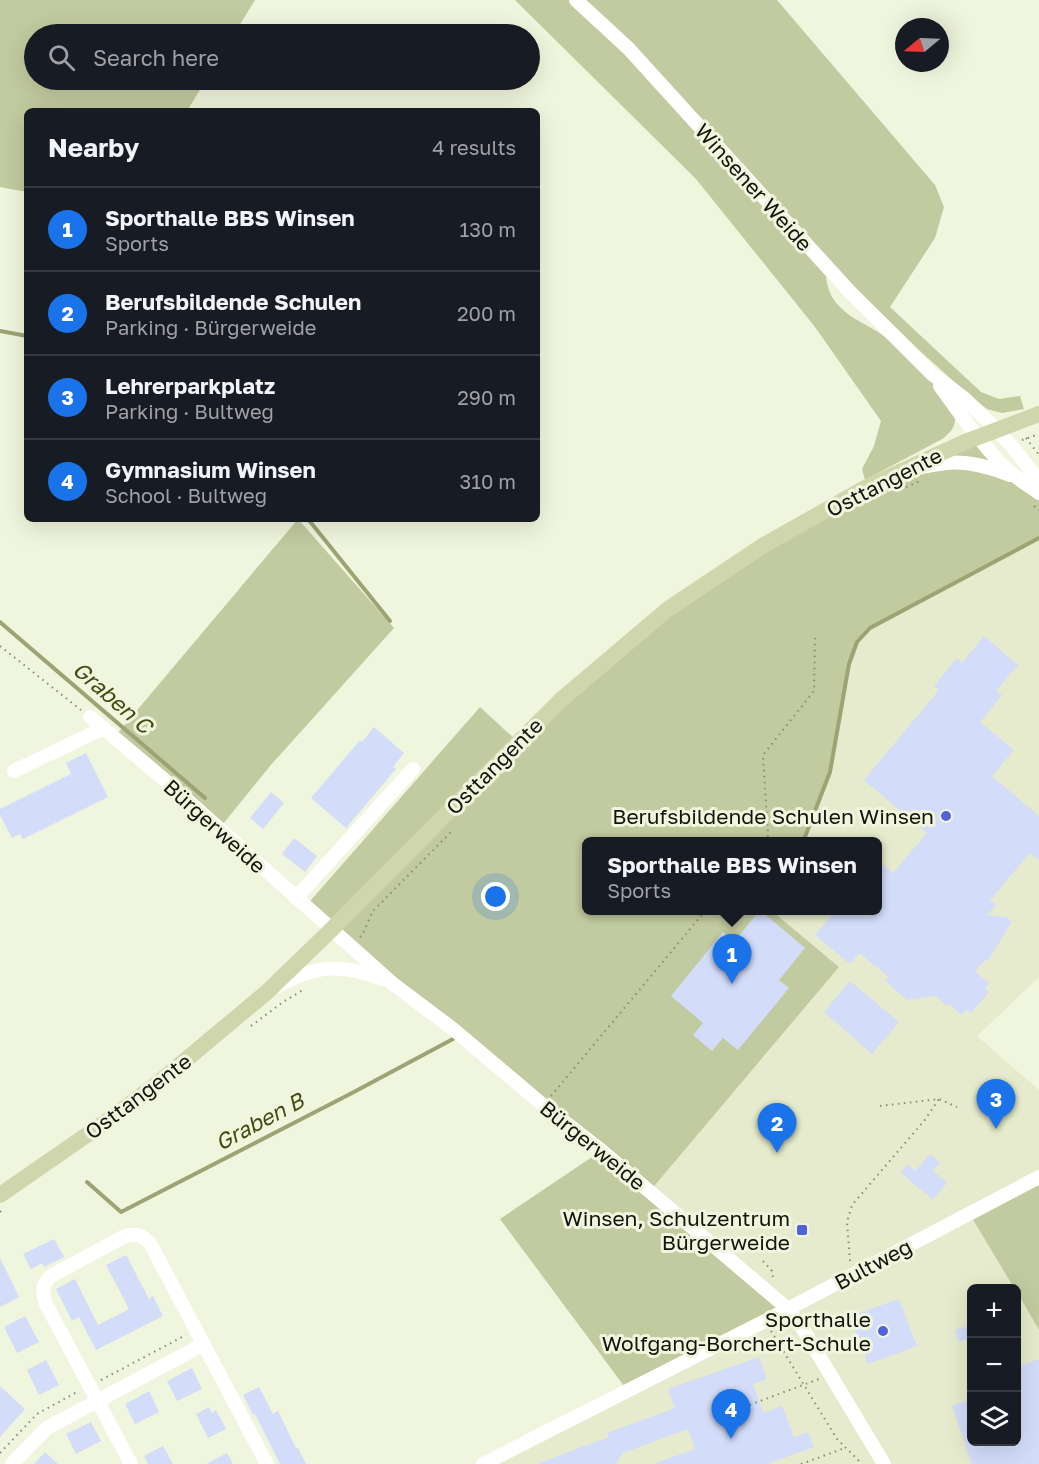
<!DOCTYPE html>
<meta charset="utf-8">
<style>
body{margin:0;font-family:"Golos Text",sans-serif;background:#242831;color:#f1f3f6}
.controls{position:absolute;right:18px;bottom:18px;display:grid;overflow:hidden;border-radius:9px;box-shadow:0 6px 24px #0002}
.controls button{width:54px;height:54px;display:grid;place-items:center;padding:0;border:0;border-bottom:2px solid #363941;background:#171b24;color:#f1f3f6;font:30px sans-serif}
.compass{position:absolute;left:895px;top:18px;width:54px;height:54px;border-radius:50%;background:#171b24;box-shadow:0 6px 24px #0002;rotate:251deg}
.you{position:absolute;left:496px;top:897px;width:21px;height:21px;margin:-15px;border:4px solid #fff;border-radius:50%;background:#1a73e8;box-shadow:0 0 0 9px #1a73e833}
.badge{display:grid;place-items:center;width:39px;height:39px;border-radius:50%;background:#1a73e8;color:#fff;font-size:20px;font-weight:700}
.pin{position:absolute;translate:-50% -50px;filter:drop-shadow(0 2px 3px #0008)}
.pin::after{content:'';position:absolute;top:32px;width:21px;height:18px;background:inherit;clip-path:polygon(0 0,100% 0,50% 100%)}
.popup{position:absolute;left:582px;top:837px;width:300px;height:78px;box-sizing:border-box;display:grid;place-content:center;border-radius:9px;background:#171b24;filter:drop-shadow(0 2px 4px #0005);font-size:20px;white-space:nowrap;color:#9ea1a6}
.popup b{font-size:22px;color:#f1f3f6}
.popup::after{content:'';position:absolute;left:50%;top:100%;margin-left:-12px;border:12px solid transparent;border-top-color:#171b24}
.list{margin:0;padding:0;list-style:none}
h2{display:flex;justify-content:space-between;align-items:center;height:78px;margin:0;padding:0 24px;font-size:26px}
h2 small{font-size:20px;font-weight:400;color:#9ea1a6}
.list li{display:grid;grid-template-columns:39px 1fr auto;gap:18px;align-items:center;box-sizing:border-box;height:84px;padding:0 24px;border-top:2px solid #363941}
.list b{display:block;font-size:22px;white-space:nowrap}
.list p{margin:0;font-size:20px;white-space:nowrap;color:#9ea1a6}
.list em{font-size:20px;font-style:normal;color:#9ea1a6}
.icon{flex:none;width:33px;height:33px;fill:none;stroke:currentColor;stroke-width:2;stroke-linecap:round;stroke-linejoin:round}
.map{position:relative;flex:none;width:1039px;height:1464px;overflow:hidden}
.search{position:absolute;background:#171b24;box-shadow:0 6px 24px #0002;left:24px;top:24px;width:516px;height:66px;display:flex;align-items:center;gap:15px;box-sizing:border-box;padding:0 21px;border-radius:33px;color:#9ea1a6;font-size:22px}
.panel{position:absolute;background:#171b24;box-shadow:0 6px 24px #0002;left:24px;top:108px;width:516px;height:414px;border-radius:9px}
.map>svg:first-child{display:block}
.built{fill:#e5ebcc}
.green{fill:#c2ca9f}
.lines{fill:none;stroke-linecap:round;stroke-linejoin:round}
.stream{stroke:#9ba472;stroke-width:4}
.building{fill:#d3dcf9}
.path{stroke:#888b7b;stroke-width:2;stroke-dasharray:1.5 4.5;stroke-linecap:butt}
.minor{stroke:#fff;stroke-width:14}
.major{stroke:#cfd6ac;stroke-width:16}
.poi-dot{fill:#4f62d8;stroke:#f0f5dd;stroke-width:2}
.labels{text-anchor:middle;dominant-baseline:central;stroke-width:6;stroke-linejoin:round;paint-order:stroke}
.street-label{font-size:21px;fill:#13150d;stroke:#f0f5dd}
.poi-label{font-size:21px;fill:#13150d;stroke:#f0f5dd;text-anchor:end}
.water-label{font-size:22px;font-style:italic;fill:#444b11;stroke:#f0f5dd}
</style>
<div class="map">
<svg width="1039" height="1464" viewBox="0 0 1039 1464">
<rect width="100%" height="100%" fill="#f0f5dd"/>
<path class="built" d="M1039,538V977L977,1036L1039,1090V1177L969,1213L1014,1288H972V1442H1016L1017,1292L1039,1330V1464H862L860,1463L857,1464H483L787,1309L650,1191L839,967L772,911L878,910V842L803,841L830,772L849,664L857,642L870,628Z"/>
<path class="green" d="M0,0H255L234,34H34V80H206L187,111H27V192L0,187Z
M515,0H777L935,185L944,207L935,238L890,307L981,392L999,399L1020,396L1024,409L1002,413L987,409L969,395L920,351L835,268L826,278C828,290 831,298 840,307C852,320 871,326 885,337C904,351 955,397 955,420C955,428 949,433 944,438L865,480L862,469L874,446L881,421L815,327L696,179Z
M979,436L1039,493V538L870,628L857,642L849,664L830,772L803,841L586,842V910L772,911L839,967L650,1191L788,1309L627,1390L500,1219L601,1151L305,907L480,707L518,742L563,698L764,545Z
M298,519L394,628L270,766L223,824L117,734Z
M1039,1177V1330L1017,1292L1016,1288H1014L969,1213Z"/>
<g class="lines">
<path class="stream" d="M0,331L27,336
M308,519L390,621
M0,622L205,798
M803,842L830,772L849,664L857,642L870,628L1039,538
M87,1182L121,1212L352,1093L453,1039"/>
</g>
<path class="building" d="M984,636L1018,665L996,691L1002,695L980,722L1014,750L992,776L1039,816V860L1030,853L990,900L996,905L987,915L1006,917L1009,919L1011,923L989,959L983,962L975,971L989,983L985,988L989,992L971,1013L967,1010L962,1015L948,1003L947,1006L936,996L907,1000L885,981L889,977L859,953L850,964L815,935L836,910H878V861L893,873L927,833L864,780L939,690L934,686L957,658L962,663Z
M374,727L404,753L393,767L396,769L346,828L311,798L360,740L362,742Z
M86,753L108,797L23,839L20,834L12,838L0,815V809L71,774L66,763Z
M271,792L284,803L263,829L250,818Z
M294,838L317,856L305,872L282,854Z
M760,910L805,948L779,980L789,988L738,1050L723,1038L712,1051L693,1035L703,1023L671,996L723,932L734,942Z
M850,981L899,1022L872,1054L824,1012Z
M930,1154L940,1163L933,1171L947,1183L933,1200L901,1173L908,1164L915,1171Z
M54,1239L64,1257L44,1267L42,1263L31,1269L23,1254Z
M126,1255L149,1299L153,1296L163,1316L96,1350L79,1317L72,1321L56,1289L75,1279L98,1325L129,1309L106,1265Z
M0,1258L19,1297L0,1307Z
M899,1299L917,1346L868,1364L850,1316Z
M25,1316L39,1342L17,1353L4,1327Z
M972,1325V1338L959,1342L955,1330Z
M759,1357L767,1379L753,1384L763,1413L782,1406L794,1437L808,1432L814,1447L766,1464H656V1463L695,1449L688,1429L623,1453L616,1464H539V1463L609,1437L607,1433L675,1408L668,1389Z
M1039,1359V1464H972L952,1406L972,1399V1442H1017V1367Z
M46,1360L59,1385L39,1395L27,1370Z
M192,1368L202,1389L177,1401L167,1381Z
M0,1386L25,1409L0,1437Z
M259,1387L273,1414L278,1411L296,1448H298L306,1464H280L255,1414L253,1415L243,1395Z
M149,1391L159,1412L135,1424L125,1404Z
M209,1407L212,1413L216,1410L226,1429L208,1438L196,1414Z
M91,1422L101,1441L76,1454L66,1434Z
M163,1446L173,1464H148L144,1456Z
M45,1452L58,1464H34Z
M227,1453L233,1464H206Z"/>
<g class="lines">
<path class="path" d="M1026,438L1039,455
M1022,440L1039,434
M906,487L920,481
M1034,506L1039,510
M0,646L81,710
M764,842L768,836L763,755L814,691L815,638
M360,937C364,934 369,918 373,911L451,832
M251,1026L283,1002L303,990
M551,1096L706,910
M880,1106L939,1099L957,1107
M0,1212L5,1209
M763,1261L772,1271L773,1279
M850,1261L847,1222L852,1205L924,1121L939,1099
M771,1331L837,1439L862,1464
M101,1380L186,1335
M744,1407L819,1379
M0,1453L37,1414L77,1392
M801,1464L845,1448"/>
<path class="minor" d="M576,0L628,48L850,292L932,374L964,398L996,429L1011,445L1039,481
M940,386C959,413 979,440 1001,464C1012,475 1026,484 1039,493
M918,468C927,466 936,464 946,463C967,461 990,467 1010,475
M90,717L166,781L392,983L453,1029L543,1105L602,1151L788,1309L803,1329L884,1464
M14,771L104,728
M296,898L413,769
M278,986C317,965 341,963 382,979
M12,1464L47,1428L204,1344
M131,1464L46,1304C42,1291 41,1286 51,1276L125,1236C137,1233 142,1235 150,1243L267,1464
M483,1464L765,1321L1039,1177"/>
<path class="major" d="M0,1195L107,1121L158,1083L267,992L331,930L461,799L563,698L668,609L764,545L867,487L965,442L1039,414"/>
</g>
<g class="poi-dot">
<circle cx="946" cy="816" r="6"/>
<rect x="796" y="1224" width="12" height="12" rx="3"/>
<circle cx="883" cy="1331" r="6"/>
</g>
<g class="labels">
<g class="street-label">
<text transform="translate(754 187) rotate(48)">Winsener Weide</text>
<text transform="translate(884 482) rotate(-27)">Osttangente</text>
<text transform="translate(494 766) rotate(-45)">Osttangente</text>
<text transform="translate(215 826) rotate(42)">Bürgerweide</text>
<text transform="translate(138 1096) rotate(-37)">Osttangente</text>
<text transform="translate(593 1145) rotate(39)">Bürgerweide</text>
<text transform="translate(873 1264) rotate(-28)">Bultweg</text>
</g>
<g class="poi-label">
<text x="934" y="816">Berufsbildende Schulen Winsen</text>
<text x="790" y="1218">Winsen, Schulzentrum<tspan x="790" dy="24">Bürgerweide</tspan></text>
<text x="871" y="1319">Sporthalle<tspan x="871" dy="24">Wolfgang-Borchert-Schule</tspan></text>
</g>
<g class="water-label">
<text transform="translate(113 697) rotate(41)">Graben C</text>
<text transform="translate(259 1121) rotate(-28)">Graben B</text>
</g>
</g>
</svg>
<div class="controls">
<button>+</button>
<button>−</button>
<button><svg class="icon" aria-label="layers" viewBox="0 0 24 24"><path d="M12 4l9 5-9 5-9-5zM3 14l9 5 9-5"/></svg></button>
</div>
<svg class="compass" viewBox="-18 -18 36 36"><path d="M0-13l5 13h-10z" fill="#e53935"/><path d="M0 13l5-13h-10z" fill="#9ea1a6"/></svg>
<div class="you"></div>
<div class="pin badge" style="left:732px;top:984px">1</div>
<div class="popup"><b>Sporthalle BBS Winsen</b>Sports</div>
<div class="pin badge" style="left:777px;top:1153px">2</div>
<div class="pin badge" style="left:996px;top:1129px">3</div>
<div class="pin badge" style="left:731px;top:1439px">4</div>
<div class="search"><svg class="icon" aria-label="search" viewBox="0 0 24 24"><circle cx="10" cy="10" r="6"/><path d="M15 15l6 6"/></svg>Search here</div>
<section class="panel">
<h2>Nearby<small>4 results</small></h2>
<ul class="list">
<li><span class="badge">1</span><div><b>Sporthalle BBS Winsen</b><p>Sports</p></div><em>130 m</em></li>
<li><span class="badge">2</span><div><b>Berufsbildende Schulen</b><p>Parking · Bürgerweide</p></div><em>200 m</em></li>
<li><span class="badge">3</span><div><b>Lehrerparkplatz</b><p>Parking · Bultweg</p></div><em>290 m</em></li>
<li><span class="badge">4</span><div><b>Gymnasium Winsen</b><p>School · Bultweg</p></div><em>310 m</em></li>
</ul>
</section>
</div>
